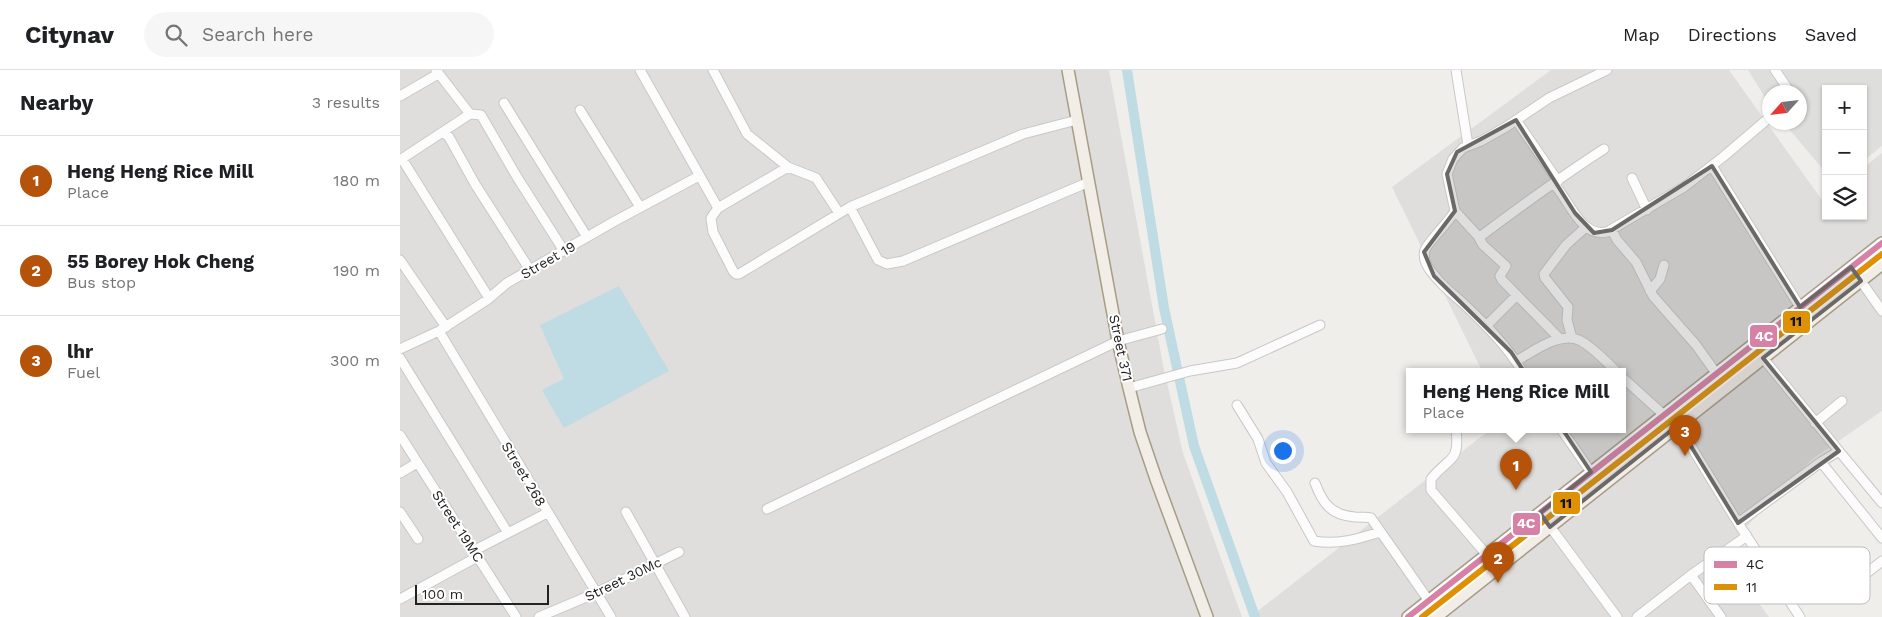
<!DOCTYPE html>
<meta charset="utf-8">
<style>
body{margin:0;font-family:"Work Sans",sans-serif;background:#f6f6f6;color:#202124}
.controls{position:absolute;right:15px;top:15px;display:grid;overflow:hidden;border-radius:0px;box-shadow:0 1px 4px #0004}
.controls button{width:45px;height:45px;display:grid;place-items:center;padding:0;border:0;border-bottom:1px solid #e0e0e0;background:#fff;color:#202124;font:25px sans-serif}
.compass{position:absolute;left:1362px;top:15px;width:45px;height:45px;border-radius:50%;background:#fff;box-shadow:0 1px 4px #0004;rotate:243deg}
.scale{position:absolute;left:15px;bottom:12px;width:134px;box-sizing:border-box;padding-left:5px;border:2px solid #222;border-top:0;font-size:14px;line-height:18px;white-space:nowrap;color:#222;-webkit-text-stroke:4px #fff;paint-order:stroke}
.you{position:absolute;left:882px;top:380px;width:18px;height:18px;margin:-12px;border:4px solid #fff;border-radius:50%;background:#1a73e8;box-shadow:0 0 0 8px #1a73e833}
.badge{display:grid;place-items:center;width:32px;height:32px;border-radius:50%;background:#b45309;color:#fff;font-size:16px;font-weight:700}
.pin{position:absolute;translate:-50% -41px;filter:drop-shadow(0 1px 2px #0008)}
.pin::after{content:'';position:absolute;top:26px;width:18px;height:15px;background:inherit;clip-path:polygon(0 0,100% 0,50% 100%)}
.popup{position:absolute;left:1006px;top:298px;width:220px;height:65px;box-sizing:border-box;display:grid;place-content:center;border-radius:0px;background:#fff;filter:drop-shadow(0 1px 4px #0005);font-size:16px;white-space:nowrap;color:#757577}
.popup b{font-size:19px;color:#202124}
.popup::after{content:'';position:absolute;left:50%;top:100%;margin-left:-10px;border:10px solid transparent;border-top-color:#fff}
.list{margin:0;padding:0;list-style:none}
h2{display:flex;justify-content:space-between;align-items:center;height:65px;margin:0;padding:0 20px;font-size:21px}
h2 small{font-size:16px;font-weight:400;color:#757577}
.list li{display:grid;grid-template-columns:32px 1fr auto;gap:15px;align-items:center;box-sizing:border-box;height:90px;padding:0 20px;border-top:1px solid #e0e0e0}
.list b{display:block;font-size:19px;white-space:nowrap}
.list p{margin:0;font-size:16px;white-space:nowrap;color:#757577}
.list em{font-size:16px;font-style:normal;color:#757577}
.icon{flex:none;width:28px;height:28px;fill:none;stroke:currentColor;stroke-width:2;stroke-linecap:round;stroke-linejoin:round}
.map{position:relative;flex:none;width:1482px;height:547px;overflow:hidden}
header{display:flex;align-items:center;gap:30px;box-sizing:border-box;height:70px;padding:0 25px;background:#fff;border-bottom:1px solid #e0e0e0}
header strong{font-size:24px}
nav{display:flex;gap:28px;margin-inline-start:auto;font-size:18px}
.search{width:350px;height:45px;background:#f6f6f6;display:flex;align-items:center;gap:12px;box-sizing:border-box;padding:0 18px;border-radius:28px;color:#757577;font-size:19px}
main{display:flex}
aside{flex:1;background:#fff}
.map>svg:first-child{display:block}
.residential{fill:#dfdedc}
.religious{fill:#dededc}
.water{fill:#bfdbe3}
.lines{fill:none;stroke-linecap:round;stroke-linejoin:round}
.canal{stroke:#bfdbe3;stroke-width:10}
.minor-casing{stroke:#c9c8c7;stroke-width:11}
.major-casing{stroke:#a79c86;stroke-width:14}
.minor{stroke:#fdfcfc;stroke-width:9}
.major{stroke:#f3ede7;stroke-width:11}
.bus-1-casing{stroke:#fff;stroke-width:10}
.bus-2-casing{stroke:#fff;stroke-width:10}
.bus-1{stroke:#d781a6;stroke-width:6}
.bus-2{stroke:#de9105;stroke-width:6}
.marked{fill:#6a6968;fill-opacity:0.2;stroke:#6a6968;stroke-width:4;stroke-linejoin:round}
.labels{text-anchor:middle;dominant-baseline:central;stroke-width:4;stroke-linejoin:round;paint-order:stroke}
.street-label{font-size:14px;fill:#222;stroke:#fff}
.key{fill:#fff;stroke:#bdbdbd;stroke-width:1}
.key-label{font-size:14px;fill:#222}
.line-badge{stroke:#fff;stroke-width:2}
.badge-label{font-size:14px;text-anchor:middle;font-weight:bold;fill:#fff}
.pale-badge-label{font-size:14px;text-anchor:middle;font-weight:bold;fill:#111}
</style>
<header>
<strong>Citynav</strong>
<div class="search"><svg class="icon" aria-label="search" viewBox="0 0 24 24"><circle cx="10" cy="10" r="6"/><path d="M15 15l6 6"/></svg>Search here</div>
<nav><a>Map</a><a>Directions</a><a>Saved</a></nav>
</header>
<main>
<aside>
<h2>Nearby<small>3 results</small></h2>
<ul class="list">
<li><span class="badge">1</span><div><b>Heng Heng Rice Mill</b><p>Place</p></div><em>180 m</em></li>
<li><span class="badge">2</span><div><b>55 Borey Hok Cheng</b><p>Bus stop</p></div><em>190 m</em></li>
<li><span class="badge">3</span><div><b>lhr</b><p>Fuel</p></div><em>300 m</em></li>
</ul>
</aside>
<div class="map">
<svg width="1482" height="547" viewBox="0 0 1482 547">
<rect width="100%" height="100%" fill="#f0eeeb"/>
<path class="residential" d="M0,0H709L763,295L783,383L842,547H0Z
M1151,0H1329L1422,130L1426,128V146H1463V98L1482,83V341L1411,390L1321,483L1369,547H850L1091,359H1222V301H1082L992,117Z"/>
<path class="religious" d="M1348,0H1482V76L1463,91V19H1426V103L1384,53L1400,52V22H1370L1369,34Z"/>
<path class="water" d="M219,216L269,301L164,358L142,320L164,309L140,255Z"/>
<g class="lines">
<path class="canal" d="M727,0L764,238L794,376L855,547"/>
<defs>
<path id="minor" d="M36,0L70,44
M240,0L318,138
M313,0L347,64L388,97L416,108L439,143
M1056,0L1068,75
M1375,0L1390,22
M0,26L38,4
M104,33L187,167
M180,40L240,137
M1116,50L1158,111
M44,63L49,67L75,114L130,200
M2,89L89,228
M0,90L70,44L81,45L117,107L164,181
M1312,96L1400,237
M388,97L318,138L311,148L313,162L333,201L336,204H339L450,137L623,64L677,50
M1232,108L1247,140
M1154,114C1169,130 1181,168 1207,162L1284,117L1323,87L1370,47
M450,137L478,190L487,194L503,191L689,112
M1055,141L1078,166H1081C1121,136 1162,106 1204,79
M1212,160L1217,170L1236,192L1253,226L1296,275L1316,303
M1078,166L1083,175L1106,196L1100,206L1102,210L1160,269
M0,190L46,257
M1451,197L1482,241
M1250,221L1260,209L1264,195
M1086,256L1117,225
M39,261L211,547
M1172,268L1167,250L1168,237L1145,208L1144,204L1166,175L1186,157
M0,279L39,261L87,230L107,213L215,151L299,106
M0,288L108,463
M1116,291C1133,282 1160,260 1181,271C1194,278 1205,291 1216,301
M1122,301C1107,276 1086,255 1064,234C1054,225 1042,216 1034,205C1028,199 1022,189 1025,180C1027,173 1049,152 1055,141L1047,104L1053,89L1063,78L1081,71L1106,57L1149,28L1207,0
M1222,307L1264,345
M729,318L790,301L837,293L920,255
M837,335L858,369L866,393L887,422L914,471C938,475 958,469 980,462
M1415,353L1442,331
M1278,355L1338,453L1400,547
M1056,359C1060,394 1049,386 1031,409V420L1087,485
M1161,359L1191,402
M0,365L116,547
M1439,381L1482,433
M1421,392L1482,468
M0,403L17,393
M915,413C923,434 931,445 955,447C960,447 965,447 971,448L1029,531
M367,439L718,271L762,259
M0,442L18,469
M226,442L285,547
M1140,443L1217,547
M1338,453L1421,392L1439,381L1363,288
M75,480L147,443
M1291,505L1321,547
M1435,528L1482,491
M0,529L79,486
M139,547L196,523L279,482
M1237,547L1291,505L1347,466"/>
<path id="major" d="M668,0L718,271L729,318L740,362L756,409L807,547
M1008,547L1482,173
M1036,547L1482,194"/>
</defs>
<use href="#minor" class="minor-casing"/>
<use href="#major" class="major-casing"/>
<use href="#minor" class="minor"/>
<use href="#major" class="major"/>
<defs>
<path id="bus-1" d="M1008,547L1482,173"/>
<path id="bus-2" d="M1022,547L1482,184"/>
</defs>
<use href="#bus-1" class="bus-1-casing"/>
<use href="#bus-2" class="bus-2-casing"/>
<use href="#bus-1" class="bus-1"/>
<use href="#bus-2" class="bus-2"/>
</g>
<path class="marked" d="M1116,50L1175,143L1194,163L1212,160L1312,96L1400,237L1451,197L1461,211L1363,288L1439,381L1338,453L1278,355L1150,457L1140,443L1191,402L1111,282L1034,206L1024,182L1055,141L1047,104L1057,82Z"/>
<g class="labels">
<g class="street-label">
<text transform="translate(148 190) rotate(-30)">Street 19</text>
<text transform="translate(721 278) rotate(78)">Street 371</text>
<text transform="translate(124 404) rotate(59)">Street 268</text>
<text transform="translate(58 456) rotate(57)">Street 19MC</text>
<text transform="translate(223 509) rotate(-26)">Street 30Mc</text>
</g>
</g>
<rect x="1304" y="477" width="166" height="57" rx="8" class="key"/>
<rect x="1314" y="491" width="23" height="7" fill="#d781a6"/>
<rect x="1314" y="514" width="23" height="6" fill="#de9105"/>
<g class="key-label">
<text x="1346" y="499">4C</text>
<text x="1346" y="522">11</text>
</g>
<g class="line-badge">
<rect x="1382" y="240" width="29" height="24" rx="5" fill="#de9105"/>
<rect x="1349" y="254" width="29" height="24" rx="5" fill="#d781a6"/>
<rect x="1152" y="421" width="29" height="24" rx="5" fill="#de9105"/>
<rect x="1112" y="442" width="29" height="24" rx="5" fill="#d781a6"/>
</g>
<g class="badge-label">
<text x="1364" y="271">4C</text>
<text x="1126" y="458">4C</text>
</g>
<g class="pale-badge-label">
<text x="1396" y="256">11</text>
<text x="1166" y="438">11</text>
</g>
</svg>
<div class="controls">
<button>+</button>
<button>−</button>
<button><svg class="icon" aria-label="layers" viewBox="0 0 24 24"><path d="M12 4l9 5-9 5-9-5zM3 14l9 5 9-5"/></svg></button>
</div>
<svg class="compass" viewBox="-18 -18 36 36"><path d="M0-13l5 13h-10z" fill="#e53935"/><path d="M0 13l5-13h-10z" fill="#757577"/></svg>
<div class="scale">100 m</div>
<div class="you"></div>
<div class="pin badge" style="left:1116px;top:420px">1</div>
<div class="popup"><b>Heng Heng Rice Mill</b>Place</div>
<div class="pin badge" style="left:1098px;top:513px">2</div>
<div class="pin badge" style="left:1285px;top:386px">3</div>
</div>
</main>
